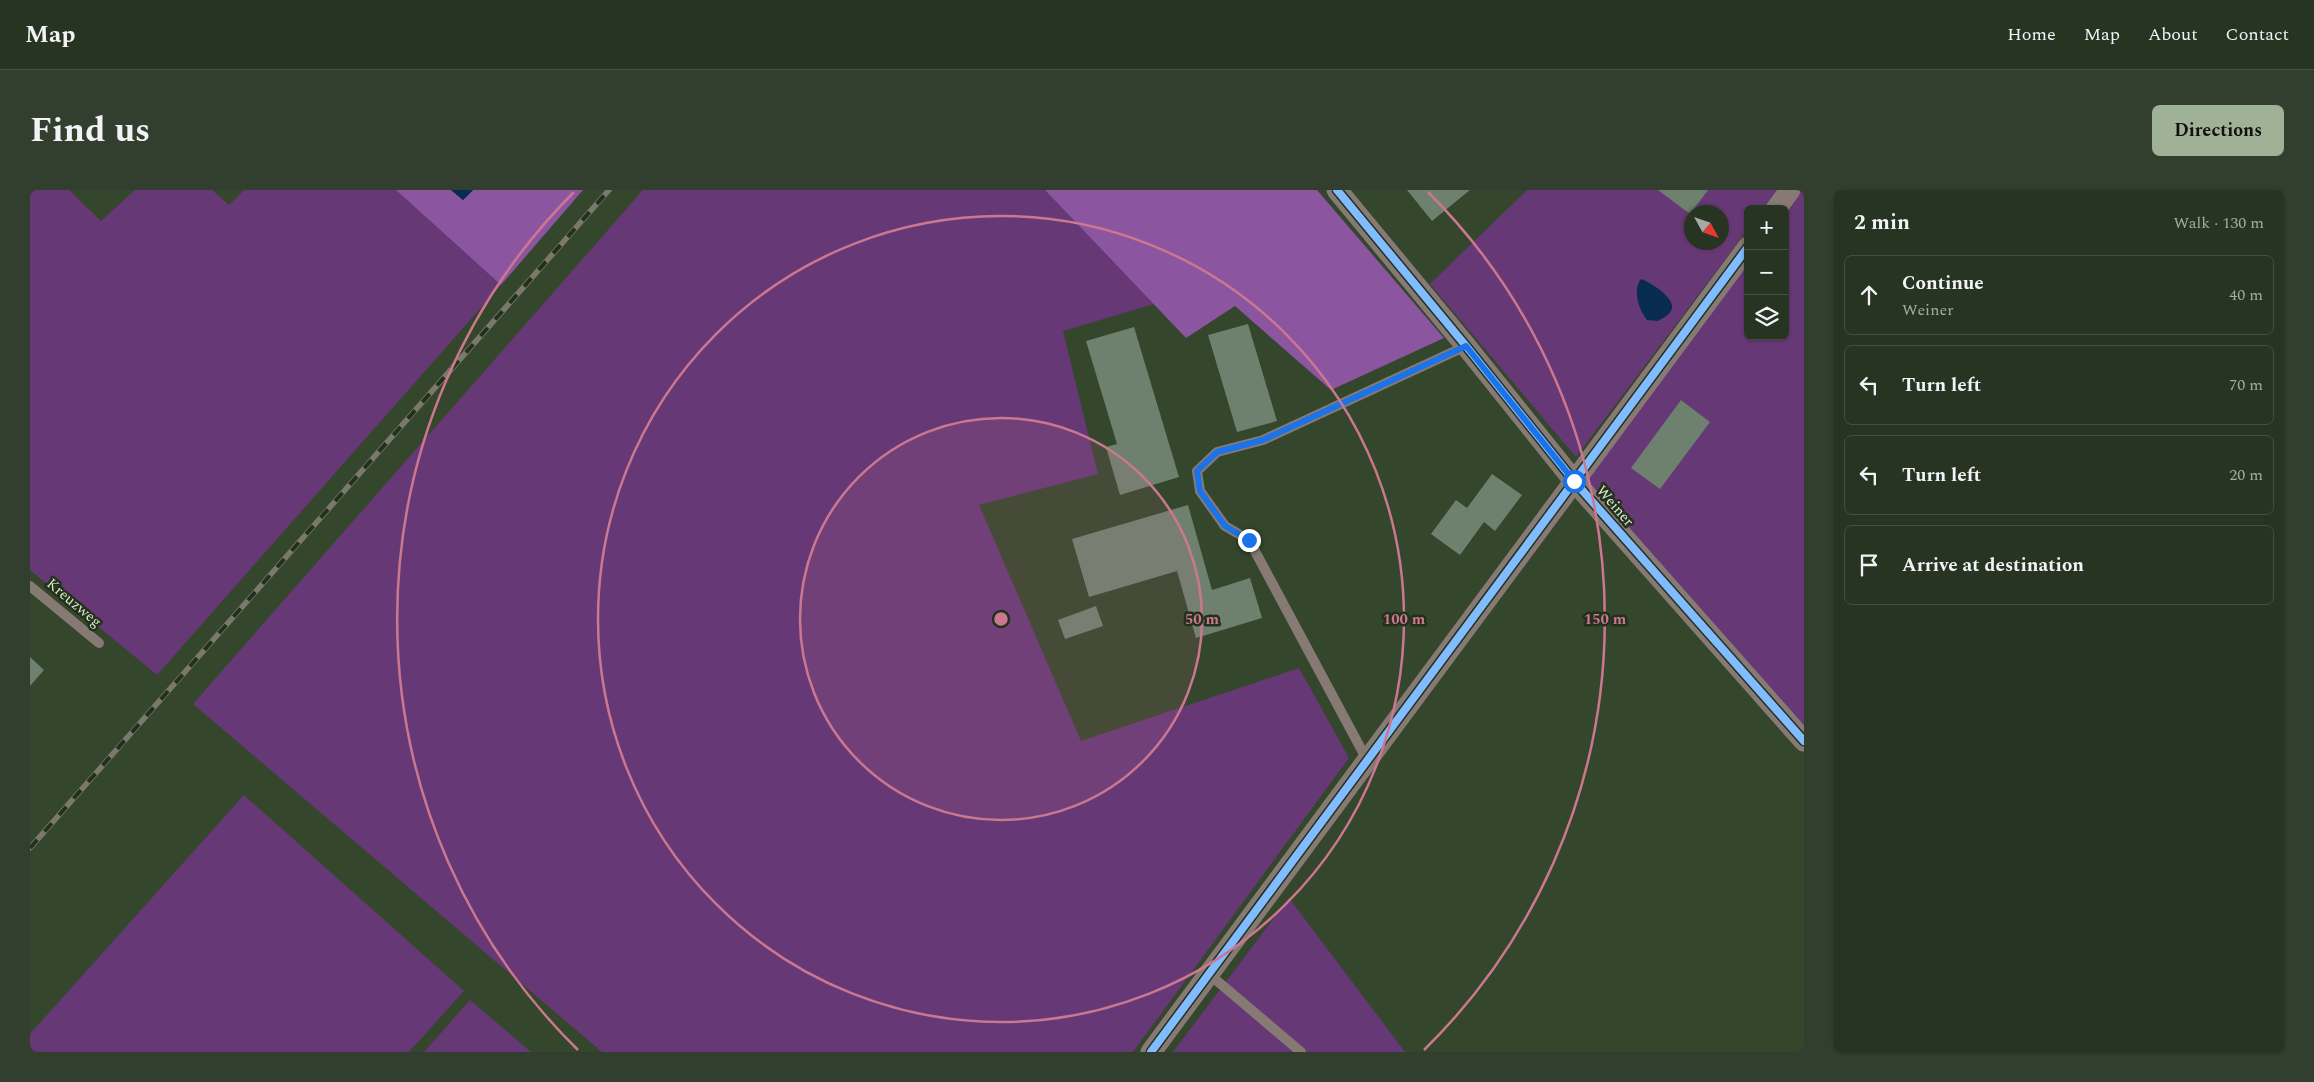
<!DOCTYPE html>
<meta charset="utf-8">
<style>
body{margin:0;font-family:Spectral,serif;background:#333f2e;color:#f1f3f6}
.controls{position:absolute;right:15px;top:15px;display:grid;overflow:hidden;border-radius:8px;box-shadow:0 1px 4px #0004}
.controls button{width:45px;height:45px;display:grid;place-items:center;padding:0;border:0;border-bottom:1px solid #434f3f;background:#273421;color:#f1f3f6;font:25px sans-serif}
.compass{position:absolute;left:1654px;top:15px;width:45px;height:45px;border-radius:50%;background:#273421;box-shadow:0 1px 4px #0004;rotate:130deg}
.stop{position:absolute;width:15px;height:15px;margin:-11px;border:4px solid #1a73e8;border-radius:50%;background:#fff}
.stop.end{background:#1a73e8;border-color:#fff;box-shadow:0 1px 5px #0008}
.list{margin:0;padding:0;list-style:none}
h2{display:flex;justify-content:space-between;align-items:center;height:65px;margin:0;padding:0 20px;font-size:21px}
h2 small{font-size:16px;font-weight:400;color:#a4aaa5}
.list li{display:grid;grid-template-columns:32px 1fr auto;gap:15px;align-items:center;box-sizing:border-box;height:80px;margin:0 10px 10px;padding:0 10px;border:1px solid #434f3f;border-radius:8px}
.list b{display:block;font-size:19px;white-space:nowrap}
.list p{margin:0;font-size:16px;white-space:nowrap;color:#a4aaa5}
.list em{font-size:16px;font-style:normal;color:#a4aaa5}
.icon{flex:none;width:28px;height:28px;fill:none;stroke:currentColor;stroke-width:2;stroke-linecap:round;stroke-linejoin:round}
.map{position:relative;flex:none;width:1774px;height:862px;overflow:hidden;border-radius:8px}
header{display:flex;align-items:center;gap:30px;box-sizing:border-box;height:70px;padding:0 25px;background:#273421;border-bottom:1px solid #434f3f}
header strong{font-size:24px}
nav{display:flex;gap:28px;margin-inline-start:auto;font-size:18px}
.intro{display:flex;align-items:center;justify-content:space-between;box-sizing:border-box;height:120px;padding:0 30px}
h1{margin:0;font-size:35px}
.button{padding:12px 22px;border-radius:8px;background:#9fb197;color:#111;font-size:18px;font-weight:700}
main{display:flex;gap:30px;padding:0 30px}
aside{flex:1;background:#273421;border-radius:8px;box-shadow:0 1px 4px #0004}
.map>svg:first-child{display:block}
.green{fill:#663976;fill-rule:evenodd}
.forest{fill:#8c55a0}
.water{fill:#082b51}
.building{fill:#6d816e}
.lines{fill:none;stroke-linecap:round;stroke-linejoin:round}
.service{stroke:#877973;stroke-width:10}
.minor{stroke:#877973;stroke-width:21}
.rail-casing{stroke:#7b796d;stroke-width:5.5}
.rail{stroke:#23311c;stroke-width:4;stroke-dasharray:11;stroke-linecap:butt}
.cycleway-casing{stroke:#23311c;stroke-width:11}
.cycleway{stroke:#80bcff;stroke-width:8}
.route{stroke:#1a73e8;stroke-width:6}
.ring{fill:none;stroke:#cc7790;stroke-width:2.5}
.labels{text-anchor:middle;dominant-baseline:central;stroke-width:5;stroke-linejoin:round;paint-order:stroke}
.street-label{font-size:15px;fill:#d8ebd0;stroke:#23311c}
.centre{fill:#cc7790;stroke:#23311c;stroke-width:2.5}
.ring-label{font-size:15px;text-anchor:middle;font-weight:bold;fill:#cc7790;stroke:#23311c;stroke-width:5;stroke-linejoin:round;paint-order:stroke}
</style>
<header>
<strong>Map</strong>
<nav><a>Home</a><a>Map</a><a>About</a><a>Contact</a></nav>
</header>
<div class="intro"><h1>Find us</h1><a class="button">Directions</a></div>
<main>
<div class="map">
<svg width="1774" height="862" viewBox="0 0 1774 862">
<rect width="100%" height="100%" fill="#34462c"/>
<path class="green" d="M0,0H39L71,31L105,0H182L199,15L214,0H366L471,95L127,485L0,380Z
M613,0H1015L1124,114L1033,141L1068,284L949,315L1051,551L1269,478L1319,568L1103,862H572L163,514Z
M1497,0H1747L1733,19H1718V39L1546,267L1400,94ZM1662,22H1692V52H1662Z
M1767,0H1774V536L1557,292L1570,262L1718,66V146H1755V19Z
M214,605L434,801L379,862H0V844Z
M1259,708L1375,862H1143Z
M440,810L501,862H394Z"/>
<path class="forest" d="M366,0H421L433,10L443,0H553L471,95Z
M1015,0H1287L1414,148L1301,200L1205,116L1156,148Z"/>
<path class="water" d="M421,0H443L433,10Z
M1611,89C1620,92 1644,107 1642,118C1641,124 1633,128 1628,131L1617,130C1609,120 1602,100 1611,89Z"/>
<path class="building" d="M1377,0H1440L1402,31Z
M1628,0H1678L1660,24Z
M1218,134L1247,231L1207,242L1178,145Z
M1104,137L1149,287L1090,305L1076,257L1087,254L1056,151Z
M1651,210L1680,232L1630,299L1601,278Z
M1462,284L1492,305L1465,341L1454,332L1430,365L1401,344L1426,310L1437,318Z
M1158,315L1182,400L1220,388L1232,428L1166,448L1147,381L1059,407L1042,349Z
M1066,416L1073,436L1035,449L1028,430Z
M0,467L14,480L0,496Z"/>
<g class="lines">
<path class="service" d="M0,396L69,453
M1337,570L1219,350L1195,336L1170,301L1167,281L1187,262L1233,250L1436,156
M1179,784L1271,862"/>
<path class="minor" d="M1307,0L1436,156L1544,291L1774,551
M1746,19L1760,0
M1121,862L1718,57"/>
<defs>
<path id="rail" d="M0,658L579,0"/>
</defs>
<use href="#rail" class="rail-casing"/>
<use href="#rail" class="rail"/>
<defs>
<path id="cycleway" d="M1307,0L1436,156L1544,291L1774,551
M1121,862L1718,57"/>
</defs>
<use href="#cycleway" class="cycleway-casing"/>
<use href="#cycleway" class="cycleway"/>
</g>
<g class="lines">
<path class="route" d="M1219,350L1195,336L1170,301L1167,281L1187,262L1233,250L1436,156L1544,291"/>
</g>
<circle cx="971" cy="429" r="201" fill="#cc7790" fill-opacity=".12"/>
<g class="ring">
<circle cx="971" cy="429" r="201"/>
<circle cx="971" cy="429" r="403"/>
<path d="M548 860A604 604 0 0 1 544 2M1398 2A604 604 0 0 1 1394 860"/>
</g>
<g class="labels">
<g class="street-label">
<text transform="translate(1585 316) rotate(49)">Weiner</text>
<text transform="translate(44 413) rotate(40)">Kreuzweg</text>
</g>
</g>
<circle cx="971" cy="429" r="8" class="centre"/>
<g class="ring-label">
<text x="1172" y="434">50 m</text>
<text x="1374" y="434">100 m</text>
<text x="1575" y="434">150 m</text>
</g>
</svg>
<div class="controls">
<button>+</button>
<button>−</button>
<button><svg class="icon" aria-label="layers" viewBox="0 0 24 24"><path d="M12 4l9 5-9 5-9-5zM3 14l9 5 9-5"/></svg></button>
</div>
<svg class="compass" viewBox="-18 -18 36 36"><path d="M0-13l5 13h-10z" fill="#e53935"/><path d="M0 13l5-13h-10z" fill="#a4aaa5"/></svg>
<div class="stop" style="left:1544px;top:291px"></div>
<div class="stop end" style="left:1219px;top:350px"></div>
</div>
<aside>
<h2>2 min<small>Walk · 130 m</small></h2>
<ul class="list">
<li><svg class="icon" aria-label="ahead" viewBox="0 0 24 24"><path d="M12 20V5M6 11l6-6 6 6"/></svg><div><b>Continue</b><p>Weiner</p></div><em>40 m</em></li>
<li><svg class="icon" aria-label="left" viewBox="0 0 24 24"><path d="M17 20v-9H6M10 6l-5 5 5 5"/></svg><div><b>Turn left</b></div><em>70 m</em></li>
<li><svg class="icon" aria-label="left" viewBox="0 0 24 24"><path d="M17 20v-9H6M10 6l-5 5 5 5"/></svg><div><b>Turn left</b></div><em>20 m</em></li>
<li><svg class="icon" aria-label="arrive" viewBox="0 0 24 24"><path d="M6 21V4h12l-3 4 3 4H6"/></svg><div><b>Arrive at destination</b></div></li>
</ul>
</aside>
</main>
